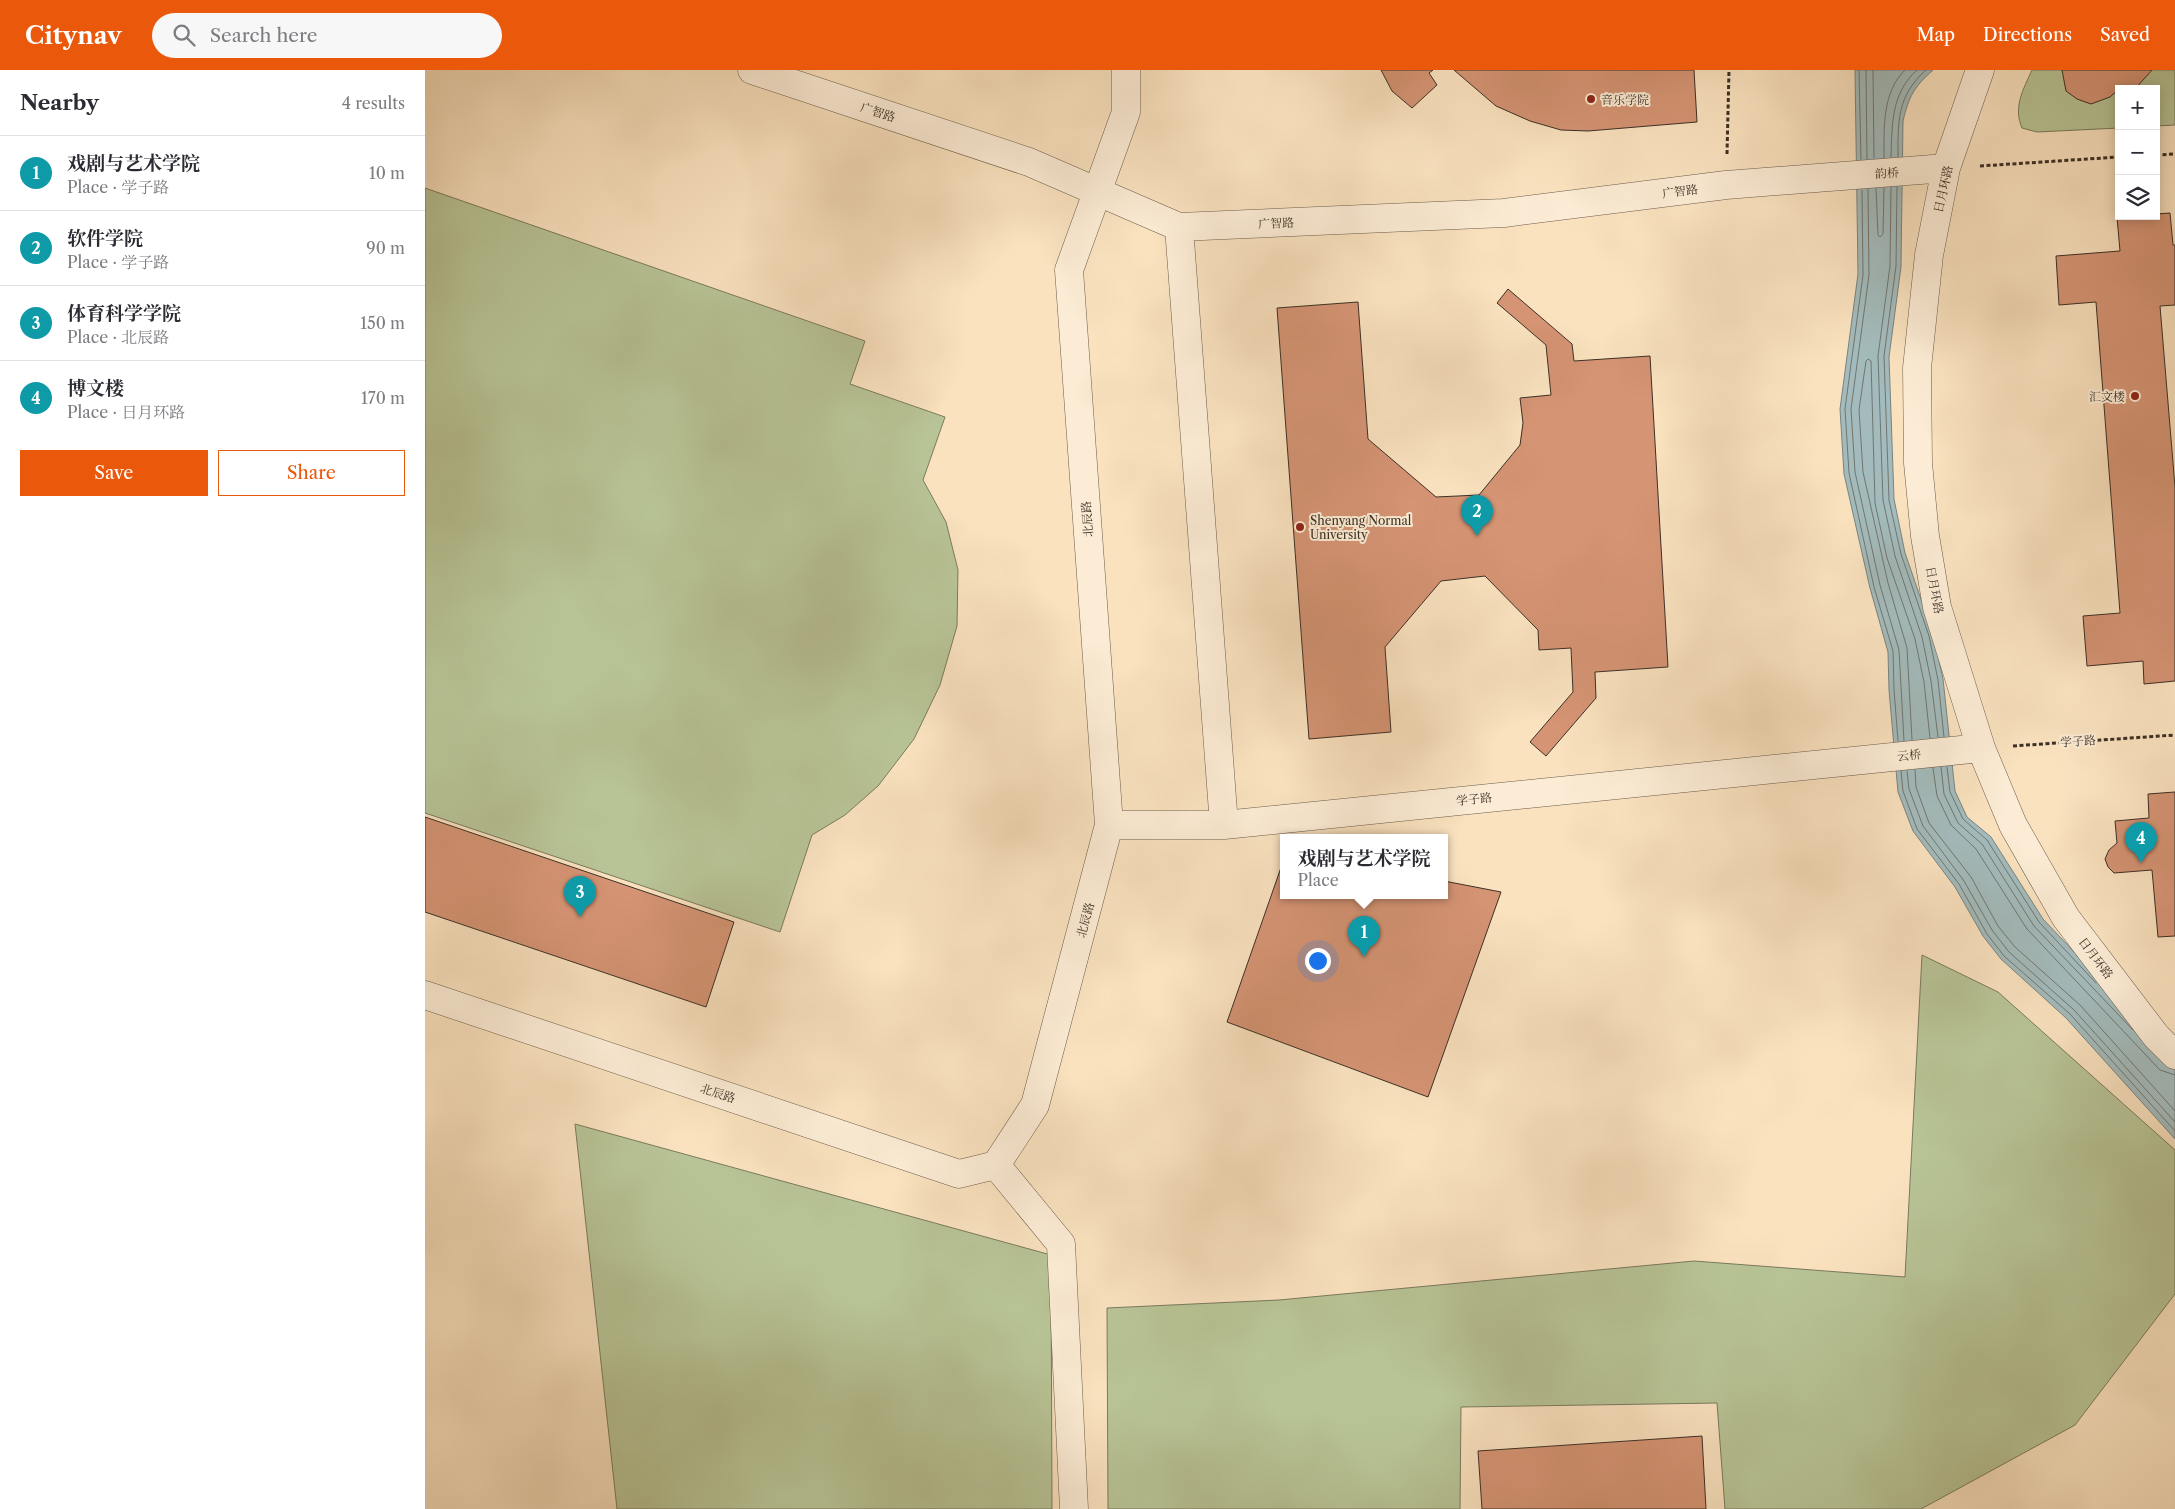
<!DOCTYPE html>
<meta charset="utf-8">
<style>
body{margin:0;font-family:"Libre Caslon Text","Noto Serif SC",serif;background:#f7f7f7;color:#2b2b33}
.controls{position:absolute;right:15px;top:15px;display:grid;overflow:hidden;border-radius:0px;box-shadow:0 2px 12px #0003}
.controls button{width:45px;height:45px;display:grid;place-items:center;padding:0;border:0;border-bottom:1px solid #e1e1e2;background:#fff;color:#2b2b33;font:25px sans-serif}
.you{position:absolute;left:892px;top:890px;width:18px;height:18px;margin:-12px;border:4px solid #fff;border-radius:50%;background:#1a73e8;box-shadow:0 0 0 8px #1a73e833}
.badge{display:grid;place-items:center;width:32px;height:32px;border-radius:50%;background:#ea580c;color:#fff;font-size:16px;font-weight:700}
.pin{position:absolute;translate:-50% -41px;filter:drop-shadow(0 1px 2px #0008)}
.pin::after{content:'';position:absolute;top:26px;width:18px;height:15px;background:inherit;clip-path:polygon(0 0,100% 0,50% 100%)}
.popup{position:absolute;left:855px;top:764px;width:168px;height:65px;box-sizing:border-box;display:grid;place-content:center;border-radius:0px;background:#fff;filter:drop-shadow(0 1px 4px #0005);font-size:16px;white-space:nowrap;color:#7c7c81}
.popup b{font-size:19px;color:#2b2b33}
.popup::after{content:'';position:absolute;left:50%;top:100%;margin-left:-10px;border:10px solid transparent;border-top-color:#fff}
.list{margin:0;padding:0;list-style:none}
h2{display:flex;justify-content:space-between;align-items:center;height:65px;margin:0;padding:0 20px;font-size:21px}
h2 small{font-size:16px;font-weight:400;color:#7c7c81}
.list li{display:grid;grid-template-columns:32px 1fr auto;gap:15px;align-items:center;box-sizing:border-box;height:75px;padding:0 20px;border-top:1px solid #e1e1e2}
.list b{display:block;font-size:19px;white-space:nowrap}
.list p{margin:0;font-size:16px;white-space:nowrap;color:#7c7c81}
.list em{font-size:16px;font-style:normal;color:#7c7c81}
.actions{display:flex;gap:10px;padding:15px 20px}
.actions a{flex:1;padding:11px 0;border:1px solid #ea580c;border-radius:0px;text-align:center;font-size:18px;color:#ea580c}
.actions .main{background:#ea580c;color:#fff}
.icon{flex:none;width:28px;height:28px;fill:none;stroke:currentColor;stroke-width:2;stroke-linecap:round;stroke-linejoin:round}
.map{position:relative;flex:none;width:1750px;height:1439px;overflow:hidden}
header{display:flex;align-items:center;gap:30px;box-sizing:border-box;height:70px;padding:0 25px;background:#ea580c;color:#fff}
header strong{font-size:24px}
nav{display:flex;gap:28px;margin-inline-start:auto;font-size:18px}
.search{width:350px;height:45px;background:#f7f7f7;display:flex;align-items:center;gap:12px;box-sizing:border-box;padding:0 18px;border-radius:28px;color:#7c7c81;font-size:19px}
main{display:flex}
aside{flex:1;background:#fff}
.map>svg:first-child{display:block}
.green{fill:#b8c496;stroke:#7a7a5e}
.water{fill:#a3bbbc;stroke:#7a8380}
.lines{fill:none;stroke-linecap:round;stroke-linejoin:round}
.shore{stroke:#707671;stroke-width:1}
.building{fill:#d59474;stroke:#3c3026}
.minor-casing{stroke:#6c5c4c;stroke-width:29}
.path{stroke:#3c3026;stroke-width:3;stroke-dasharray:4 2.5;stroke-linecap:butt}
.minor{stroke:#fcecd5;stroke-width:28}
.poi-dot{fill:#8f2418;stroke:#fcecd5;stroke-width:2}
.labels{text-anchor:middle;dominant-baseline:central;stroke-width:4;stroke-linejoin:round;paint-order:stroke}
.poi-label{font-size:12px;fill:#3c3026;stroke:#fcecd5;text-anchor:start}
.street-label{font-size:12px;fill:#3c3026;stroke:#fcecd5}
</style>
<header>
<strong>Citynav</strong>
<div class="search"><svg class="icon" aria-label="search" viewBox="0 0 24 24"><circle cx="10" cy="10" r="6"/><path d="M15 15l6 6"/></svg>Search here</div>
<nav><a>Map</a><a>Directions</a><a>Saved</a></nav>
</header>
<main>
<aside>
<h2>Nearby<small>4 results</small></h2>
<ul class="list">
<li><span class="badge" style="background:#0f9aa8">1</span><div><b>戏剧与艺术学院</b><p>Place · 学子路</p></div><em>10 m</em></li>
<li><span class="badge" style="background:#0f9aa8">2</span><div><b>软件学院</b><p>Place · 学子路</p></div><em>90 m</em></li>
<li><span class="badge" style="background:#0f9aa8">3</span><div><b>体育科学学院</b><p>Place · 北辰路</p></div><em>150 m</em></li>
<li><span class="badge" style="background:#0f9aa8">4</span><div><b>博文楼</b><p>Place · 日月环路</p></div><em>170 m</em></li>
</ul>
<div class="actions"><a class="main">Save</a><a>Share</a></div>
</aside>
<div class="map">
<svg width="1750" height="1439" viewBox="0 0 1750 1439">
<rect width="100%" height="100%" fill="#fae2bf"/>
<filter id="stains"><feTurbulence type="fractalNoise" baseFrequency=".004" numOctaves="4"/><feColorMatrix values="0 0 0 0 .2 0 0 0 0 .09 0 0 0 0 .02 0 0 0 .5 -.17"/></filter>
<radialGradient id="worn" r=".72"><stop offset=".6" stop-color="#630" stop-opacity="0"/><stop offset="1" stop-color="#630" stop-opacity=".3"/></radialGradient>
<path class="green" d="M1607,0H1750V55L1731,56V19H1694V58L1612,62L1597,58C1588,37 1598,20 1607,0Z
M0,118L440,271L425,314L520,347L498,410L521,452L533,500L532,556L515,615L489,669L453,716L420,745L387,765L355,862L0,743Z
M1497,885L1573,922L1750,1080V1224L1650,1355L1496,1439H1300L1292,1333L1036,1337L1035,1439H683L682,1238L854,1230L1269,1191L1480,1207Z
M150,1054L626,1185L627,1439H192Z"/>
<path class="water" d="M1430,0H1508C1489,17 1484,26 1478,51L1476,197L1464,287L1469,429L1480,483L1508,564L1518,609L1530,721L1542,747L1566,767L1618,849L1750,989V1069L1641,948L1576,889L1558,866L1530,817L1488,761L1473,722L1464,620L1463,582L1445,518L1419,404L1415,339L1433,204Z"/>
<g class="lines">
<path class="shore" d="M1434,0L1436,90
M1441,0L1442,89
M1448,0L1449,88
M1466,87C1467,55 1466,23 1492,0
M1473,87C1473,50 1472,26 1501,0
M1459,88C1459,58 1457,22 1480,0
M1466,117L1465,196L1453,286L1458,430L1470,486L1497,567L1506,611L1513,667
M1472,117L1471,196L1459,286L1464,430L1476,484L1504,566L1513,610L1519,667
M1451,118L1453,165L1455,167L1458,164L1459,118
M1443,119L1444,205L1426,339L1430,402L1455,515L1474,580L1479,671
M1437,120L1438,205L1420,339L1424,403L1449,517L1468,581L1469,620L1473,671
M1487,670L1482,578L1463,513L1438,402L1434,340L1441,291L1443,289L1446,291L1450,433L1462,488L1490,569L1499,612L1505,668
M1516,697L1519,724L1533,753L1557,774L1609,856L1708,960
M1522,697L1525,722L1538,749L1562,770L1614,852L1671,913
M1508,698L1512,726L1526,755L1551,779L1602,859L1735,1000L1750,1005
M1490,700L1491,717L1504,753L1546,807L1573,856L1590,877L1655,935L1750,1041
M1476,701L1478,721L1492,759L1534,814L1562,864L1579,886L1645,944L1750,1061
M1482,701L1484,719L1498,756L1539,811L1567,860L1584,882L1649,940L1750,1052"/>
</g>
<path class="building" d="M956,0H1008L1004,3L1012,15L987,38L967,21Z
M1029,0H1269L1272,52L1163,61L1136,60L1105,51L1071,36Z
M1637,0H1727L1710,19H1694L1685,27L1666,34L1652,29L1641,21Z
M1745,143L1748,175H1750V235L1735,236L1750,417V611L1719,614L1718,591L1662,596L1658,546L1695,543L1671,232L1634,235L1631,186L1695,181L1692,147L1731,146V144Z
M1083,219L1147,274L1149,291L1225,286L1243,597L1170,602L1171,628L1121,686L1105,672L1148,622L1146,578L1114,580L1113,560L1060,506L1016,511L960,577L966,662L884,669L852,238L933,232L943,369L1011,427L1054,425L1095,375L1098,353L1095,328L1126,325L1121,275L1072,233Z
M1750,722V866L1733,867L1727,800L1689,803L1683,797L1680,789L1684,780L1692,773L1690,751L1724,748L1723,724Z
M0,747L309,852L281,937L0,842Z
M859,789V826H1019V811L1076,822L1003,1027L802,952Z
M1277,1366L1281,1439H1057L1053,1381Z"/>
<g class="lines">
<defs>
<path id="minor" d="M327,0L604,92L754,157L1079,143L1301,115L1521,98
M1555,0L1521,98L1504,185L1492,298L1493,393L1500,466L1512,537L1556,678L1588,755L1641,848L1731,966L1750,985
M754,157L799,755
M684,755H799L1556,678
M0,925L534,1104L571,1095L610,1035L684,755L644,200L701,42V0
M571,1095L636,1174L649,1439"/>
</defs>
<use href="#minor" class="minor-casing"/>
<path class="path" d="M1302,84L1304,0
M1731,85L1750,84
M1555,96L1694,87
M1588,676L1750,665"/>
<use href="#minor" class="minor"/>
</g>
<g class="poi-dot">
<circle cx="1166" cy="29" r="5"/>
<circle cx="1710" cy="326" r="5"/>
<circle cx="875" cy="457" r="5"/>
</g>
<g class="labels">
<g class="poi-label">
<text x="1176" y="29">音乐学院</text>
<text x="1700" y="326" text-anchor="end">汇文楼</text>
<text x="885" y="450">Shenyang Normal<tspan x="885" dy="14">University</tspan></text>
</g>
<g class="street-label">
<text transform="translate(453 42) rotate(18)">广智路</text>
<text transform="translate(1462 103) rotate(-4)">韵桥</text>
<text transform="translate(1518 119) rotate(-77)">日月环路</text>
<text transform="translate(1255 121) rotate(-7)">广智路</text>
<text transform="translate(851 153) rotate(-2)">广智路</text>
<text transform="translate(662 449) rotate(-94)">北辰路</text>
<text transform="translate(1510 520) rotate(79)">日月环路</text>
<text transform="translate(1653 671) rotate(-4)">学子路</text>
<text transform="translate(1484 685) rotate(-6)">云桥</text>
<text transform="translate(1049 729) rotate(-6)">学子路</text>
<text transform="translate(660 850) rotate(-75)">北辰路</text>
<text transform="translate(1671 888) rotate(53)">日月环路</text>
<text transform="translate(293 1023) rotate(18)">北辰路</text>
</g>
</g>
<rect width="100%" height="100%" filter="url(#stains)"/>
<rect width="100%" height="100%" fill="url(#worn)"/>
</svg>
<div class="controls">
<button>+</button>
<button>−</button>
<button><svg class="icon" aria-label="layers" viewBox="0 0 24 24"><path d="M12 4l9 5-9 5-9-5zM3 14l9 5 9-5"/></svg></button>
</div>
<div class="you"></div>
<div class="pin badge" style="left:939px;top:887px;background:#0f9aa8">1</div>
<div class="popup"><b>戏剧与艺术学院</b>Place</div>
<div class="pin badge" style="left:1052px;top:466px;background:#0f9aa8">2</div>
<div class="pin badge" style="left:155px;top:847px;background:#0f9aa8">3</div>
<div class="pin badge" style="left:1716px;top:793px;background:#0f9aa8">4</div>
</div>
</main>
